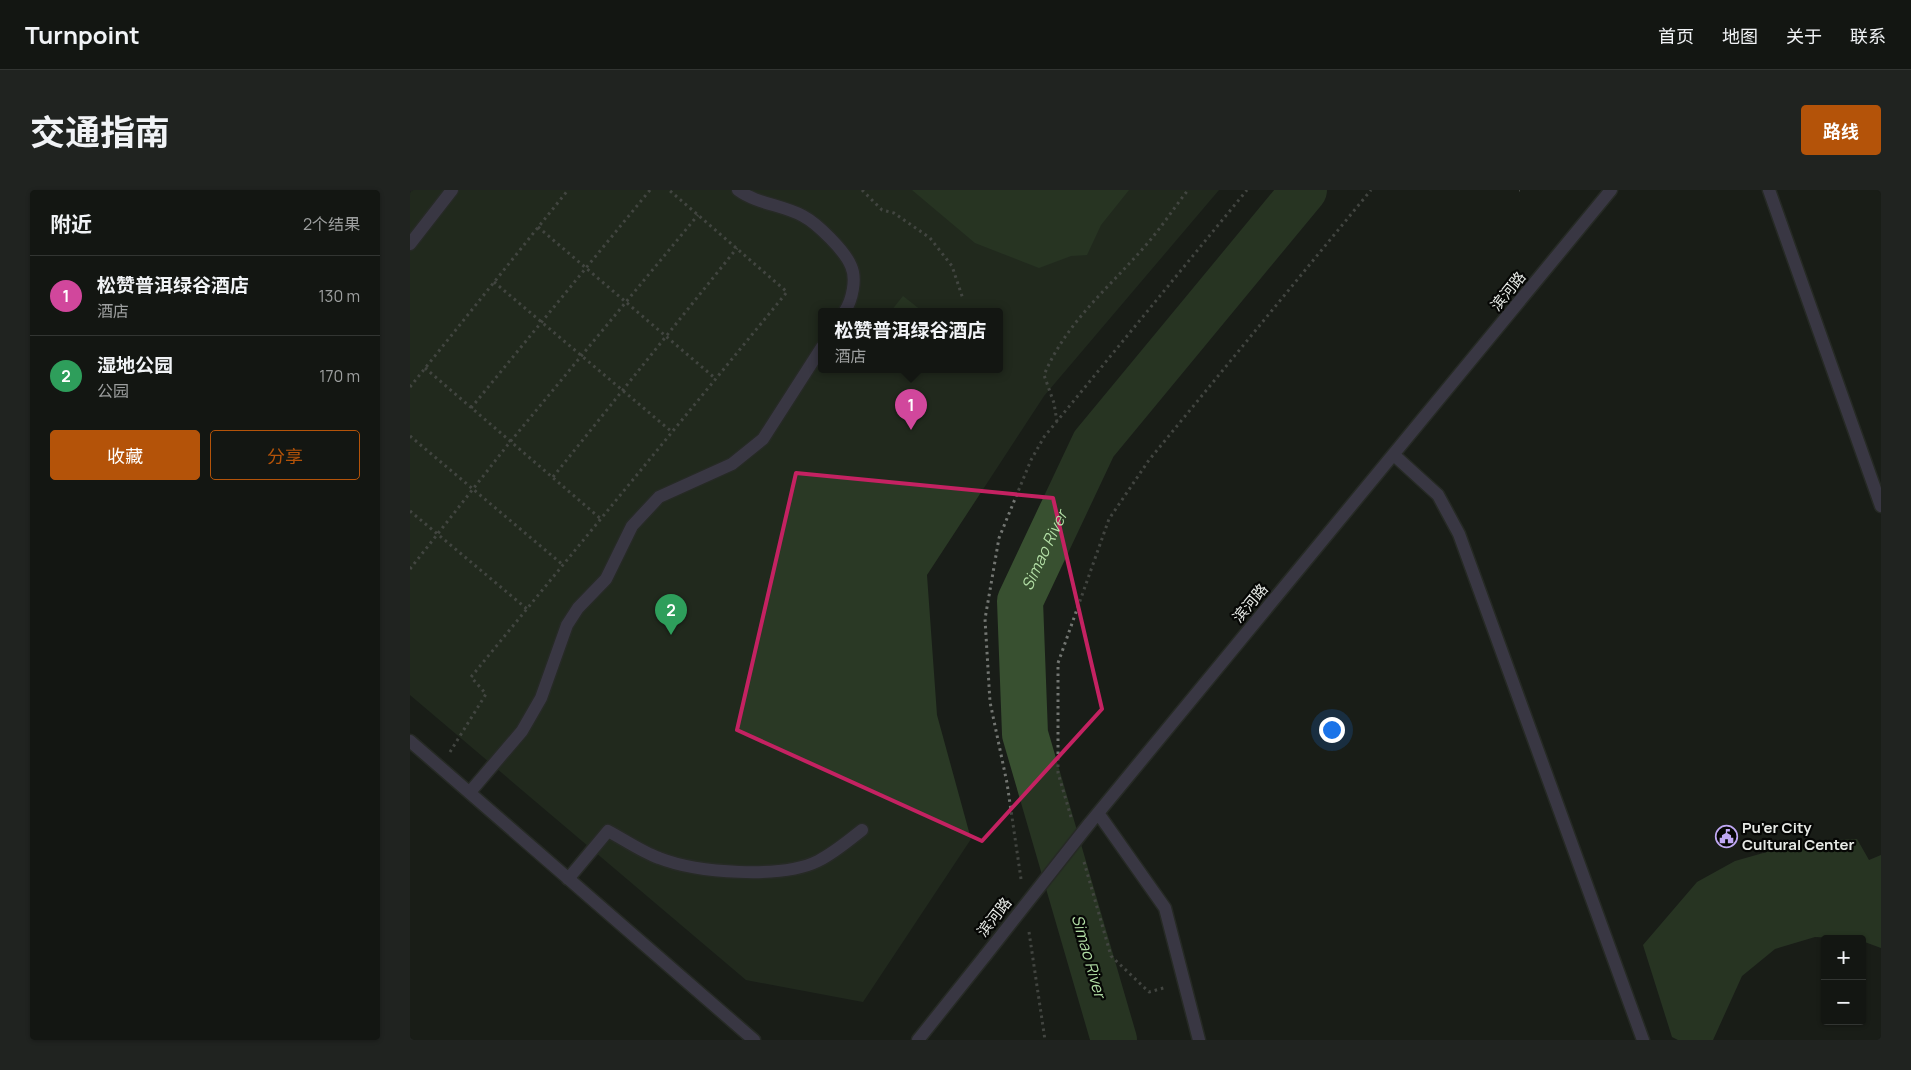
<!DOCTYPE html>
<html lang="zh">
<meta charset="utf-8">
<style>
body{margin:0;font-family:Manrope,"Noto Sans SC",sans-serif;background:#202320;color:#f1f3f6}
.controls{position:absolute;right:15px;bottom:15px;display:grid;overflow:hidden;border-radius:5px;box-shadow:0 1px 4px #0004}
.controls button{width:45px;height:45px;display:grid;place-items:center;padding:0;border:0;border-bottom:1px solid #323532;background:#131612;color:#f1f3f6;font:25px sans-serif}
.you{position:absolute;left:921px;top:539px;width:18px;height:18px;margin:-12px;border:4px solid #fff;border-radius:50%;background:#1a73e8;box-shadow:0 0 0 8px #1a73e833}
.badge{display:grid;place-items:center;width:32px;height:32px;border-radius:50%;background:#b45309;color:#fff;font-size:16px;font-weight:700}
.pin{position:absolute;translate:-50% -41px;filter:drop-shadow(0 1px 2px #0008)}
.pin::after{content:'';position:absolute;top:26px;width:18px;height:15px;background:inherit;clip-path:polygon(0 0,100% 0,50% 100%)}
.popup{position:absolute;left:408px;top:118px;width:185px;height:65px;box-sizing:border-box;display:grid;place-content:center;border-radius:5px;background:#131612;filter:drop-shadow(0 1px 4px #0005);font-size:16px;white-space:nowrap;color:#9d9f9f}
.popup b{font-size:19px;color:#f1f3f6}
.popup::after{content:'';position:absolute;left:50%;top:100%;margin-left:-10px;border:10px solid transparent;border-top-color:#131612}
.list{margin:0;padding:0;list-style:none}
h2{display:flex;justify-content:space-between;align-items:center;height:65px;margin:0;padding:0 20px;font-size:21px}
h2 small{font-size:16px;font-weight:400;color:#9d9f9f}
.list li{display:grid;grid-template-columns:32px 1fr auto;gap:15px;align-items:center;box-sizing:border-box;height:80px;padding:0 20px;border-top:1px solid #323532}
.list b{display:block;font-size:19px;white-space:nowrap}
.list p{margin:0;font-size:16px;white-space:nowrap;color:#9d9f9f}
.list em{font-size:16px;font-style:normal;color:#9d9f9f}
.actions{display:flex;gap:10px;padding:15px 20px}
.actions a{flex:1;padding:11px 0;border:1px solid #b45309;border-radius:5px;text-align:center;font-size:18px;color:#b45309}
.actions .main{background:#b45309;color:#fff}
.map{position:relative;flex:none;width:1471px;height:850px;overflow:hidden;border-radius:5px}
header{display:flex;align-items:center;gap:30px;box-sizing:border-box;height:70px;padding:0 25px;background:#131612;border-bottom:1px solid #323532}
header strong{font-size:24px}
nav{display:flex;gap:28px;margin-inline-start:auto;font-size:18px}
.intro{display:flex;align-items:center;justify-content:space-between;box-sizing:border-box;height:120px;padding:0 30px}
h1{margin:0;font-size:35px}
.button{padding:12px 22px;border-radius:5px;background:#b45309;color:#fff;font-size:18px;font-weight:700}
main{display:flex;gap:30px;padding:0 30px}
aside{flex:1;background:#131612;border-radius:5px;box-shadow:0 1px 4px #0004}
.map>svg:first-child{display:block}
.green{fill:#2a3925;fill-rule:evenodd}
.water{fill:#385030}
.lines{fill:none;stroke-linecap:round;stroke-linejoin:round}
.river{stroke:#385030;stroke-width:46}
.minor-casing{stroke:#363a35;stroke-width:15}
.path{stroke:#737672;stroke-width:3;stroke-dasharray:2.5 4;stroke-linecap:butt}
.minor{stroke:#615879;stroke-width:12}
.minor-bridge-casing{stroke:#363a35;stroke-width:15;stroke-linecap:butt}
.minor-bridge{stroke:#615879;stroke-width:12}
.marked{fill:none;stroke:#c42262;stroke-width:4;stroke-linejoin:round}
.labels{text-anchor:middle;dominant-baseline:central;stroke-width:4.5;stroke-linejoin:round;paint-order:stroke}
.street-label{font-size:15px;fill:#e6e9e5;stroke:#060705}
.poi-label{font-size:15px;font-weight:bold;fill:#e6e9e5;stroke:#060705;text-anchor:start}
.water-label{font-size:16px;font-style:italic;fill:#b2dea5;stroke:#060705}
</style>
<header>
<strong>Turnpoint</strong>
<nav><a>首页</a><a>地图</a><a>关于</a><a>联系</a></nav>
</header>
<div class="intro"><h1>交通指南</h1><a class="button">路线</a></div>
<main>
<aside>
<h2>附近<small>2个结果</small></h2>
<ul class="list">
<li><span class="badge" style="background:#d1479c">1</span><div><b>松赞普洱绿谷酒店</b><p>酒店</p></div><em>130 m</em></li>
<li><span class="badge" style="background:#2e9e5b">2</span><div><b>湿地公园</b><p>公园</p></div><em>170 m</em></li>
</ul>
<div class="actions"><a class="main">收藏</a><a>分享</a></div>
</aside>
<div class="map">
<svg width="1471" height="850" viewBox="0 0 1471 850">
<rect width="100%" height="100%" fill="#191d18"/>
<path class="green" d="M0,0H809L634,206L517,385L527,525L561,649L453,812L336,790L0,505ZM412,121H590V179H412Z"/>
<path class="water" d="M502,0H719L691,35L677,65L661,66L629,78L565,53Z
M493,106L512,121H481Z
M1447,649L1459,670L1471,665V758L1452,751V749L1405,747L1365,759L1332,786L1303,850H1268L1262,847L1233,755L1287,692L1325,671L1392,652Z"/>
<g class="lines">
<path class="river" id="s1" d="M704,850L615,544L610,411L684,254L894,0"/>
<defs>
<path id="minor" d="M328,0C347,14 373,15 393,26C408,34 435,61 441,76C447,89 442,110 435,121
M1359,0L1471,316
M0,54L42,0
M984,265L1028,305L1049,344L1233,850
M0,551L344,850
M60,602L112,541L131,508L157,435L168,418L196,389L222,336L249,307L322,274L353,249L412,157
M688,623L755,718L789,850
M679,634L1201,0
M158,689L198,641C215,650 232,662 249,668C287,683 372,689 408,671C424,663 438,651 452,640
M508,850L575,766"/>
</defs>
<use href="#minor" class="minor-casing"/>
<path class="path" d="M452,0L472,20L484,23L520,48L542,76L553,109
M1109,0H1110
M128,37L306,189
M84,92L262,242
M15,178L191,329
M0,197L158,0
M61,218L240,0
M647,232L644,213L634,185C657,131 699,98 736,55C751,38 764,18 778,0
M0,246L153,375
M143,287L327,58
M0,321L117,419
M0,379L100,252L288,25
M40,562L76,504L61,487L377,102L259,0
M661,627L648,583V473L699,329L739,270L961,0
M674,672L701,766L739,802L757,797
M611,689L597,593L580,512L575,429L589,348L621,270L634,247L837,0
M619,742L635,850"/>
<use href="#minor" class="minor"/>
<defs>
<path id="minor-bridge" d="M575,766L679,634"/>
</defs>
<use href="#minor-bridge" class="minor-bridge-casing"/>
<use href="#minor-bridge" class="minor-bridge"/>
</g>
<path d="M0 0H1471V850H0ZM386,283L643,308L692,519L572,651L327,540Z" fill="#191d18" fill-opacity=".55" fill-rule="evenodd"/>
<path class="marked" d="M386,283L643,308L692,519L572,651L327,540Z"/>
<defs>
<symbol id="civic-ring" viewBox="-11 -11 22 22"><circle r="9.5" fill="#060705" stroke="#c0a8f4" stroke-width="1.5"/><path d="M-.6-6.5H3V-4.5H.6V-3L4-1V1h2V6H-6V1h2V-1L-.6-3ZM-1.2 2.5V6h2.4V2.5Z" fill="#c0a8f4"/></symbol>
</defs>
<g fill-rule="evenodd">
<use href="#civic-ring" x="1304" y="634" width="25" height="25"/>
</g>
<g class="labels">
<g class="street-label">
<text transform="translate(1098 101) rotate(-51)">滨河路</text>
<text transform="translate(840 413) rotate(-50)">滨河路</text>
<text transform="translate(584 727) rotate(-52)">滨河路</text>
</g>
<g class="poi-label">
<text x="1332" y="637">Pu'er City<tspan x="1332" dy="17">Cultural Center</tspan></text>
</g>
<g class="water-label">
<text stroke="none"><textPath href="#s1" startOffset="508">Simao River</textPath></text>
<text transform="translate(679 766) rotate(74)">Simao River</text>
</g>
</g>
</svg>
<div class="controls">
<button>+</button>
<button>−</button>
</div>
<div class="you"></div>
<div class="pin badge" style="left:501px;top:240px;background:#d1479c">1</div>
<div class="popup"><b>松赞普洱绿谷酒店</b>酒店</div>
<div class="pin badge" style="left:261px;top:445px;background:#2e9e5b">2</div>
</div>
</main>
